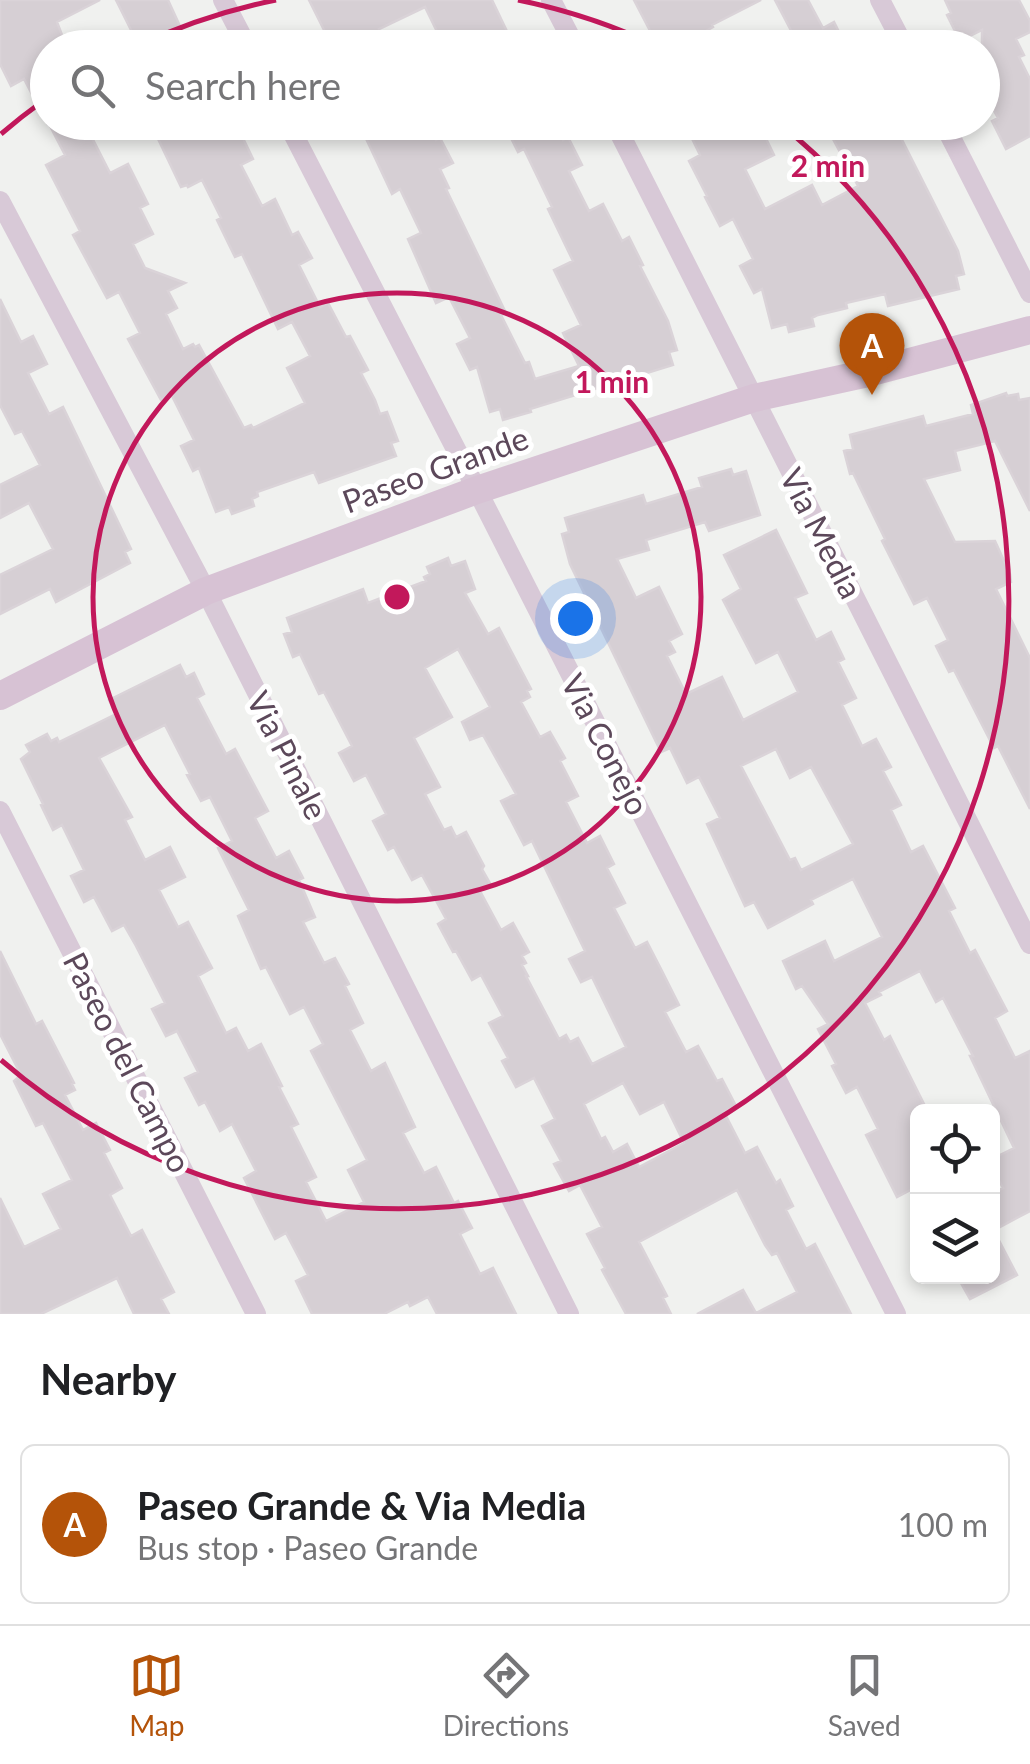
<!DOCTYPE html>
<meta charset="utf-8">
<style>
body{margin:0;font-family:Lato,sans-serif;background:#f6f6f6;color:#202124}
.controls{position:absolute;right:30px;bottom:30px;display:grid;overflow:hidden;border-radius:15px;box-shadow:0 5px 15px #0003}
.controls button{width:90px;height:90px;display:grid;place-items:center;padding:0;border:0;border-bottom:2px solid #e0e0e0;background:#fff;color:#202124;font:50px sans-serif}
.you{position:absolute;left:575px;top:618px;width:35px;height:35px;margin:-25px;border:8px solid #fff;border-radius:50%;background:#1a73e8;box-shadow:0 0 0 15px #1a73e833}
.badge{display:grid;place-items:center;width:65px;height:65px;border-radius:50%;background:#b45309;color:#fff;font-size:32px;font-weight:700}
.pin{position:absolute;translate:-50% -82px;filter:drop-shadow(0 2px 5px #0008)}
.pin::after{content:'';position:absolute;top:52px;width:35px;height:30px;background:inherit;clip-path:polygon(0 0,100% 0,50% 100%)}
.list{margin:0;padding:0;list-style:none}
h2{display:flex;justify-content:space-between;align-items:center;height:130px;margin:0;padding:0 40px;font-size:42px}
h2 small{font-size:32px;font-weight:400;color:#757577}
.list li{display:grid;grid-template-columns:65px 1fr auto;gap:30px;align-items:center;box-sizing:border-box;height:160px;margin:0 20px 20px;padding:0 20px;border:2px solid #e0e0e0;border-radius:15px}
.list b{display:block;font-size:38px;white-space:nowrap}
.list p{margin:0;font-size:32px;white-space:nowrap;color:#757577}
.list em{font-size:32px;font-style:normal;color:#757577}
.icon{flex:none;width:55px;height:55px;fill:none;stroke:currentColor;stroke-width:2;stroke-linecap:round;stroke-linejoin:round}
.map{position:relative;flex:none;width:1030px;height:1314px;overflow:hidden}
.search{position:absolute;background:#fff;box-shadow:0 5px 15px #0003;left:30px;right:30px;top:30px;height:110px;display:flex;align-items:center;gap:25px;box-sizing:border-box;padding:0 35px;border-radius:55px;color:#757577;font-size:38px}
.sheet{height:310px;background:#fff}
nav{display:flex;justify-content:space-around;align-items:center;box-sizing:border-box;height:140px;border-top:2px solid #e0e0e0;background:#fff;font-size:28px;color:#757577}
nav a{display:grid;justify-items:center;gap:5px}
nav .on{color:#b45309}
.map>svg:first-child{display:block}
.building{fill:#d6cfd4;stroke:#dad3d8;stroke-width:2.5;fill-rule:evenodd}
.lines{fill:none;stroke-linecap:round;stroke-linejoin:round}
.street{stroke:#d8c9d7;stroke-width:20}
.secondary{stroke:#d7c2d4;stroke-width:28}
.ring{fill:none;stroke:#c2185b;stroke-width:5}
.labels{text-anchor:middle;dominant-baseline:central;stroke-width:10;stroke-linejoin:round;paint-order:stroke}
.street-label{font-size:32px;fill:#5c485a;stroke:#fff}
.centre{fill:#c2185b;stroke:#fff;stroke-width:5}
.ring-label{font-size:30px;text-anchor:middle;font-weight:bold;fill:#c2185b;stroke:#fff;stroke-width:10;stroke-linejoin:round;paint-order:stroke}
</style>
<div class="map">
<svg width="1030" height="1314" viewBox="0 0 1030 1314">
<rect width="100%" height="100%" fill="#f0f1ef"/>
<path class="building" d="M0,0H100L57,22L67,48H48V125L24,79L11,86L0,64Z
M116,0H168L190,48H140Z
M309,0H492L515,48H445L425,7L379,29L388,48H333Z
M634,0H761L712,25L713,27L706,31L714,48H659Z
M775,0H808L823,28L834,22L847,48H786L797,42Z
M945,0H1019L1030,21V32L1016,39L1024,55L1019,57L1030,79V136L1006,149L992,121L998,118L982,89V30L960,41L947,15L951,13Z
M48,122H84L110,173L128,164L148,204L140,208L153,234L133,244L145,268L185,283L168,291L177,308L166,314L183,349L193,344L195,347L199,345L244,428L251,425L253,428L305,403L287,368L310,356L292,322L278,329L242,254L235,257L217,220L221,218L202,180L188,187L187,185L181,187L150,122H228L234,135L240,132L253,159L241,165L262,206L275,199L292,235L298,232L312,258L299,265L320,307L328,303L346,337L350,336L368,370L361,373L375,400L380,414L387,412L398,441L391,443L396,456L319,483L314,472L257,492L258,496L252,499L254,506L232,514L229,507L216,512L199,468L193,471L181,446L194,440L171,394L161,400L128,339L140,333L119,292L107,298L73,235L80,231L46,165L65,155Z
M383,122H427L436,140L440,138L453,163L440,169L449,188L446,189L506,313L501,315L525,363L529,362L535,379L579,366L563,333L581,325L554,270L573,261L548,209L552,207L524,149L518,152L503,122H555L563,140L568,137L582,165L569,171L589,211L603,204L622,241L629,237L643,265L640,266L668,321L677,350L669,352L673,365L530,409L531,412L503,420L500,409L490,412L477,367L470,370L457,344L470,338L449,297L436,303L408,239L421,233L400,189L392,194L363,132Z
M684,122H758L774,155L745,169L765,209L812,185L822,205L858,186L824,122H893L958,251L964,274L956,276L959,289L888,306L885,294L846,303L847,308L818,315L812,318L814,326L789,332L787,324L772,328L762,289L754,293L740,266L753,259L733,219L720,226L705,197L707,196L689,161L700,155Z
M0,299L21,342L33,336L47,364L28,373L49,414L63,407L131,549L125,552L130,563L56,602L50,589L0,614V575L53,549L29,503L0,518V485L40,465L22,431L15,434L0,405Z
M1006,393L1007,396L1018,394L1019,400L1030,398V511L995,441L955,451L960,470L924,479L955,542L995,541L1010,574L1011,582L996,589L1030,658V809L998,746L994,748L954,670L949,672L936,646L948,640L927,598L914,604L882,541L885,539L853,473L850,474L844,451L853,449L850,435L923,416L926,426L973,414L971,405Z
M731,469L733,475L746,471L760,515L709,531L705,522L646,540L649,550L617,559L636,598L659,587L682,634L669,641L675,652L667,656L686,694L722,677L743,720L798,692L778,652L756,663L723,600L741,589L724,555L776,530L807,593L795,598L816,640L831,632L844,659L838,662L856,698L842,705L862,746L876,739L891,767L883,771L901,805L891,810L911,852L923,846L955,908L949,911L970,953L975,950L1007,1011L995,1018L1015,1058L1030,1051V1211L998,1228L992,1217V1194L1003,1188L992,1168V1159L1014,1148L970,1056H973L943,998L936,1002L920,971L879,992L881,995L865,1003L884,1040L890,1036L928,1112H918V1186L897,1197L866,1135L878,1129L857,1087L846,1093L832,1066L836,1064L818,1029L828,1024L802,986L796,989L783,961L825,941L834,961L882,937L853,879L811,900L813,904L768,928L754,902L745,906L707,824L720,818L699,777L687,783L670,748L661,752L570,564L562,534L569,532L565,518L643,495L646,504L702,487L699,478ZM776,749L790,778L811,767L853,844L801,870L795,858L790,860L741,766Z
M448,558L451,566L465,561L475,589L465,593L488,634L499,628L531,689L527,691L530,697L521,702L540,737L550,732L565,758L560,761L578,796L566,802L587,843L600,836L614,864L607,868L625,903L614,908L635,948L647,942L662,971L679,1005L665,1012L686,1052L698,1046L717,1081L722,1079L736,1106L724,1112L745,1153L757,1147L776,1183L780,1180L793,1206L786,1210L806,1249L815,1244L851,1314H697L743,1290L756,1313L797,1292L777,1253L772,1255L765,1245L737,1190L639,1242L667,1296L663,1298L671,1314H626L602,1270L605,1268L587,1234L602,1227L580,1185L569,1191L554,1164L561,1161L542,1126L555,1119L534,1078L516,1087L502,1061L508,1058L489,1023L503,1016L481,975L472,980L456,951L453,952L438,924L446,919L422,875L412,880L394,847L388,850L373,821L386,814L366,775L354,781L339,753L352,746L324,692L319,694L300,654L293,657L284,634L292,632L287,618L363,589L368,603L426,581L424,577L430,574L427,567ZM458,649L490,707L462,722L470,740L483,735L516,794L501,801L524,845L532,841L585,951L569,959L581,982L592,977L626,1047L592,1064L578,1038L570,1042L566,1035L559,1039L526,976H528L522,965L526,963L522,956L529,952L513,923L501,930L480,891L491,885L482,869L484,866L466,832L456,837L451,827L444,830L425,794L440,787L414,738L452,717L425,668ZM623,1083L640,1114L664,1102L684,1143L639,1167L627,1144L613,1152L605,1137L601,1139L584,1104Z
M180,665L186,677L194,673L204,694L197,698L226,754L235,749L268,811L255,818L276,858L289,851L303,878L299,880L315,917L303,922L324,963L335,958L349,984L345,986L363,1023L350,1030L371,1071L385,1063L415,1127L403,1133L424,1173L436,1167L454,1203L458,1201L472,1228L460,1234L480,1274L493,1268L516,1314H437L428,1297L410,1306L408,1302L384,1314H312L296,1281L308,1275L286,1233L275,1239L244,1178L256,1171L232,1124L220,1131L205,1102L199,1105L185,1078L198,1072L177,1031L166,1036L152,1009L165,1003L136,946L124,925L112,931L94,897L84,902L71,876L84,870L62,825L53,830L41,805L43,804L21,759L30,752L26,745L47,734L51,741L57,738L59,742L116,714L109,700ZM165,725L190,774L187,775L201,801L210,797L232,841L218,848L249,910L238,916L261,969L266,967L290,1014L304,1007L323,1044L311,1051L367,1160L348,1170L364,1202L326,1221L306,1182L316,1177L291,1127L298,1124L279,1087L282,1086L261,1044L248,1051L236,1028L226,1033L198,976L212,968L188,922L178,927L159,890L185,877L170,847L145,860L125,820L132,817L99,758Z
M0,951L36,1024L42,1021L74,1083L72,1084L75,1090L65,1095L83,1130L96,1123L110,1150L104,1153L122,1188L110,1195L131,1236L142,1230L174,1292L161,1299L169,1314H134L117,1278L41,1314H0V1198L24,1247L61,1229L43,1194L72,1180L43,1123L36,1126L14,1081L21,1075L0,1034Z
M992,1227L1017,1275L970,1299L957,1276H992Z"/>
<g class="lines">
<path class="street" d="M223,0L248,48
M551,0L576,48
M880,0L905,48
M287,122L477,490L896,1314
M614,122L1030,944
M943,122L1030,293
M0,201L206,591L569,1314
M0,811L256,1314"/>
<path class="secondary" d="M0,696L206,591L477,490L754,398L868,373L1030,330"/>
</g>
<g class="ring">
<circle cx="397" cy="597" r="304"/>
<path d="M1 134A609 609 0 0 1 43 101M135 47A609 609 0 0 1 276 0M518 0A609 609 0 0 1 659 47M780 124A609 609 0 1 1 1 1060"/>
</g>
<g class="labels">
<g class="street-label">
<text transform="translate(435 469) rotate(-20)">Paseo Grande</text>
<text transform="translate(822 533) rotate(63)">Via Media</text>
<text transform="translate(606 744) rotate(63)">Via Conejo</text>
<text transform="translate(288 755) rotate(63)">Via Pinale</text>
<text transform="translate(128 1062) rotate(63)">Paseo del Campo</text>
</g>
</g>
<circle cx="397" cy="597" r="15" class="centre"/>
<g class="ring-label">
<text x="828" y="177">2 min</text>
<text x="612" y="393">1 min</text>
</g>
</svg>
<div class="controls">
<button><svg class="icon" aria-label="locate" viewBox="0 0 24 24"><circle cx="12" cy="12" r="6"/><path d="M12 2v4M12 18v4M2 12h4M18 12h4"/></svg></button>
<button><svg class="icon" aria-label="layers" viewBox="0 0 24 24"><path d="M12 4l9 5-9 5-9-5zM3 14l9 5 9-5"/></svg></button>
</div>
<div class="you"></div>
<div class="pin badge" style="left:872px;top:395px">A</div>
<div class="search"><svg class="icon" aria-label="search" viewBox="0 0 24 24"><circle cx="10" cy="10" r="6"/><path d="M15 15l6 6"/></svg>Search here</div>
</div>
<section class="sheet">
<h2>Nearby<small></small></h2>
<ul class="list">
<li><span class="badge">A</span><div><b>Paseo Grande &amp; Via Media</b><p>Bus stop · Paseo Grande</p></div><em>100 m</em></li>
</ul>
</section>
<nav>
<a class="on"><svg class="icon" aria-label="map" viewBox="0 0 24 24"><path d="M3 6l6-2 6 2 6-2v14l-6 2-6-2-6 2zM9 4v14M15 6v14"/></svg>Map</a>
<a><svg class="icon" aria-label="directions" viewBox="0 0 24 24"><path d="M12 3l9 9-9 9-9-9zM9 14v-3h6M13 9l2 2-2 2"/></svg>Directions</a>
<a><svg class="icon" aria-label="saved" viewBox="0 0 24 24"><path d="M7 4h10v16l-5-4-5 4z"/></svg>Saved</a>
</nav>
